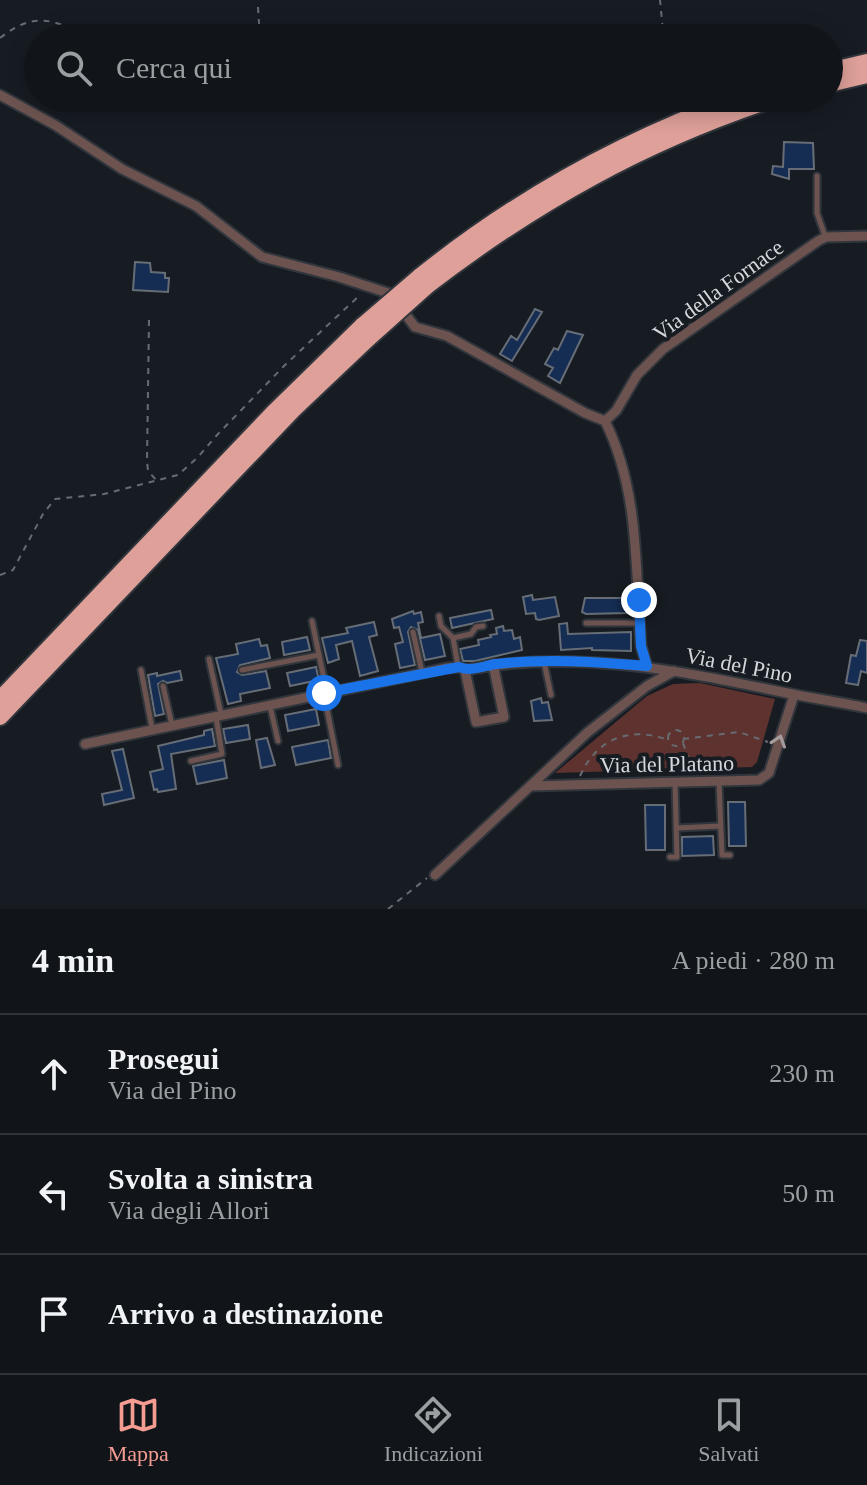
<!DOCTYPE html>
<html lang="it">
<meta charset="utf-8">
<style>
body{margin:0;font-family:Georgia,serif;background:#1e2227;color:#f1f3f6}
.stop{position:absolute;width:24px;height:24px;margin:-18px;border:6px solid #1a73e8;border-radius:50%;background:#fff}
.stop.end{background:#1a73e8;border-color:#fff;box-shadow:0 2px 8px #0008}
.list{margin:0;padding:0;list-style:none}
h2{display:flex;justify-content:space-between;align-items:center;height:104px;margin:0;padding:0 32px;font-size:34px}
h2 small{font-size:26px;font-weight:400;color:#9c9fa2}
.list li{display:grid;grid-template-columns:52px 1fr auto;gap:24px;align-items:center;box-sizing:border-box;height:120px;padding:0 32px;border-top:2px solid #303439}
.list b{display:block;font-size:30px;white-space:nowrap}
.list p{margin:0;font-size:26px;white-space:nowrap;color:#9c9fa2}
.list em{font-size:26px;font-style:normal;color:#9c9fa2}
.icon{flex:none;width:44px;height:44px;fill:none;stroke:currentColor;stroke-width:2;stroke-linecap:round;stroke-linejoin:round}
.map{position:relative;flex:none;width:867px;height:909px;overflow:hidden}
.search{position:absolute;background:#11151a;box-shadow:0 4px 20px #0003;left:24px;right:24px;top:24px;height:88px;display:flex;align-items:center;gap:20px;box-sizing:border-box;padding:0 28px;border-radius:44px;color:#9c9fa2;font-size:30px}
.sheet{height:464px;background:#11151a}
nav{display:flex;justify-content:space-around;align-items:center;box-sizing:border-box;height:112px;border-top:2px solid #303439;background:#11151a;font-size:22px;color:#9c9fa2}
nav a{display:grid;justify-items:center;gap:4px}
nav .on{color:#f59c92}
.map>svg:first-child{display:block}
.green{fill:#5e322e}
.building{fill:#152d53;stroke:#676d76;stroke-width:2}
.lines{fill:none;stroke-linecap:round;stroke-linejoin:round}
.lane-casing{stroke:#31363d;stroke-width:9}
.street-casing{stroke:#31363d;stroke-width:13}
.highway-casing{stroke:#31363d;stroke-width:20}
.path{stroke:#686c72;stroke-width:2;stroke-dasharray:6 6;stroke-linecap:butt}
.lane{stroke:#6c5350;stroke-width:5}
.street{stroke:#6c5350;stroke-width:9}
.highway{stroke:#dea099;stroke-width:16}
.highway-bridge-casing{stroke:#31363d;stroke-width:20;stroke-linecap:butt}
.highway-bridge{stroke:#dea099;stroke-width:16}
.oneway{stroke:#a59c9e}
.route{stroke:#1a73e8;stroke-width:10}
.labels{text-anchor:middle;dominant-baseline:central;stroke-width:8;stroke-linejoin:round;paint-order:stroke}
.street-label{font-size:22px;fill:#d4d8dd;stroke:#171c23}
</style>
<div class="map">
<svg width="867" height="909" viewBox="0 0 867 909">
<rect width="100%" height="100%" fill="#171c23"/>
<path class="green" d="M700,683L775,699L757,762L752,767L555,773L647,696L673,684Z"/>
<path class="building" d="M784,142L813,143L814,169H789V179L772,174L773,166L783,167Z
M135,262L150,263L151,272L165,273V278H169L168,292L133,290Z
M535,309L542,312L512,361L500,354L511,336L517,340Z
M567,331L583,335L560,383L548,376L553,368L545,364L554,348L558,350Z
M532,595L533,600L555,597L559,616L539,620L536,619L535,613L526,614L523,597Z
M585,598H627V613L586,614L582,612Z
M491,610L493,619L452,628L450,618Z
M413,611L414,614L421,612L423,622L418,623L421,638L440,634L445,656L425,660L418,630L411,627L408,632L415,665L400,668L395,644L403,642L399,627L394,628L392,619Z
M374,622L377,635L369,637L378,671L360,676L352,641L336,645L339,659L328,663L322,638L348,633L346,628Z
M567,623L568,634L631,632V651L592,650V648L561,650L559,624Z
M503,626L504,631L512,630L514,639L520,637L522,650L475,661H463L460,649L479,645L478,640L491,637L490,635L497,634L496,628Z
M307,637L310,650L284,655L282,642Z
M259,639L261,646L267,645L270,658L240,665L237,672L242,675L266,671L270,688L240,694L241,701L228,704L216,658L238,654L236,644Z
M860,640L867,641V673L861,671L858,685L846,683L851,655L856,656Z
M316,667L319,680L290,686L287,673Z
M180,671L182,680L167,683L163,681L158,684L164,714L155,716L148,675L157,673V676Z
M541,698L542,703L548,702L552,720L534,721L531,701Z
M316,709L319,725L288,731L285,715Z
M248,725L250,739L226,743L223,729Z
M212,729L215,746L171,754L176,789L158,792L157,789L154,790L150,772L163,769L158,746L204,735V731Z
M267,738L275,765L261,768L256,740Z
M328,740L331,758L296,765L292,747Z
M123,749L134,798L104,805L102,794L122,790L112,751Z
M224,760L227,778L197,784L193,766Z
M728,802H745L746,846H729Z
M645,805H665V850H646Z
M713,836L714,855L682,856V837Z"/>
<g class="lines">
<defs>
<path id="lane" d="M817,176V213L825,236
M439,616L441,626L453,638L458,666
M312,621L319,655
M586,623H639
M413,632L422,672
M453,638L471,634L476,627L483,626
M209,659L221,714
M544,662L551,695
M141,670L152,728
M242,670L319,655L327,693
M163,686L172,725
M324,694L338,765
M270,706L278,741
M191,761L222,754L216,717
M719,782L722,855H730
M676,828L721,826
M670,857H677L675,783"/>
<path id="street" d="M0,95L55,125L122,169L196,206L262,257L339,277L388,293
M406,315L415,327L447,336L585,413L605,421
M605,421L616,411L637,375L663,349L818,241L826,237L867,236
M605,421C640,492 635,569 641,646L647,666
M465,670L476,722L504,717L493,664
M85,744L447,668L459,667L465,670C573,649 677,670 782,692C810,698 839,702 867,708
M530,786L759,780L769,773L794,695
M435,875L588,732L647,686L674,671"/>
<path id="highway" d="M829,71L867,62
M829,84L867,75
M419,277C516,199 622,140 739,98
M427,286C536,202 646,141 777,98
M0,699L273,413L363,325
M0,717L293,410L370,337"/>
</defs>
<use href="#lane" class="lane-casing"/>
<use href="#street" class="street-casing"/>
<use href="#highway" class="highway-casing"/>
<path class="path" d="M258,7L260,38
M0,38C36,10 53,20 92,38
M656,38L663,31L660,0
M149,320L147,461L148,471L158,482
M0,575L13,570L43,514L55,499L104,494L178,475L198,457L217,435L285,365L360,295
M668 738a8 8 0 1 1 16 0a8 8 0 1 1-16 0Z
M683,739L739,732L768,742
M683,743L694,774
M580,776C597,738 630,726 668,740
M388,909L427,878"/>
<use href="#lane" class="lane"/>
<use href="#street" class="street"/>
<use href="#highway" class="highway"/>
<defs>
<path id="highway-bridge" d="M363,325L419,277
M370,337L427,286"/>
</defs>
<use href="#highway-bridge" class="highway-bridge-casing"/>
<use href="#highway-bridge" class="highway-bridge"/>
</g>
<defs><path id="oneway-chevron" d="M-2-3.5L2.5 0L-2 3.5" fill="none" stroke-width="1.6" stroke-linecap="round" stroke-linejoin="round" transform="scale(2)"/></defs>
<use class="oneway" href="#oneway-chevron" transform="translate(779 741) rotate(-72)"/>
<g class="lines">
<path class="route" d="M324,693L459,667C470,672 483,666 496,664C546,658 597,662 647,666L641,646L639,600"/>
</g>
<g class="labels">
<g class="street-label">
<text transform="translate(718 290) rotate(-36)">Via della Fornace</text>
<text transform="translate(739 665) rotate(11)">Via del Pino</text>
<text transform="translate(667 764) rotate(-1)">Via del Platano</text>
</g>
</g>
</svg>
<div class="stop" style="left:324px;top:693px"></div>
<div class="stop end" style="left:639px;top:600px"></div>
<div class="search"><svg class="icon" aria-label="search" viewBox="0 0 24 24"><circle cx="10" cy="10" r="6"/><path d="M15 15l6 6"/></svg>Cerca qui</div>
</div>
<section class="sheet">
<h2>4 min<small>A piedi · 280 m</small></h2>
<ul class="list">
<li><svg class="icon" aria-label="ahead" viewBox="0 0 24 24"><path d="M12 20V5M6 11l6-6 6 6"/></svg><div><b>Prosegui</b><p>Via del Pino</p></div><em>230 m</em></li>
<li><svg class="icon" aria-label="left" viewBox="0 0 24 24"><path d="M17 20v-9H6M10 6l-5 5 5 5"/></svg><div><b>Svolta a sinistra</b><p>Via degli Allori</p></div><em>50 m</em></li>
<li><svg class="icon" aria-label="arrive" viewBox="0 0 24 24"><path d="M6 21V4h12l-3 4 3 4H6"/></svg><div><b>Arrivo a destinazione</b></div></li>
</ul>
</section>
<nav>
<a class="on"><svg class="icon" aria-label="map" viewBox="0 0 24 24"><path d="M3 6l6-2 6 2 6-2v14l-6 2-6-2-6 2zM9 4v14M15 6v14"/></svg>Mappa</a>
<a><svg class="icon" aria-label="directions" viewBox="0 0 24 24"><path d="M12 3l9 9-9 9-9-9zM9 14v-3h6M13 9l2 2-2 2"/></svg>Indicazioni</a>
<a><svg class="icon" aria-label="saved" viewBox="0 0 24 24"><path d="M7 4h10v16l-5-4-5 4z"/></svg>Salvati</a>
</nav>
